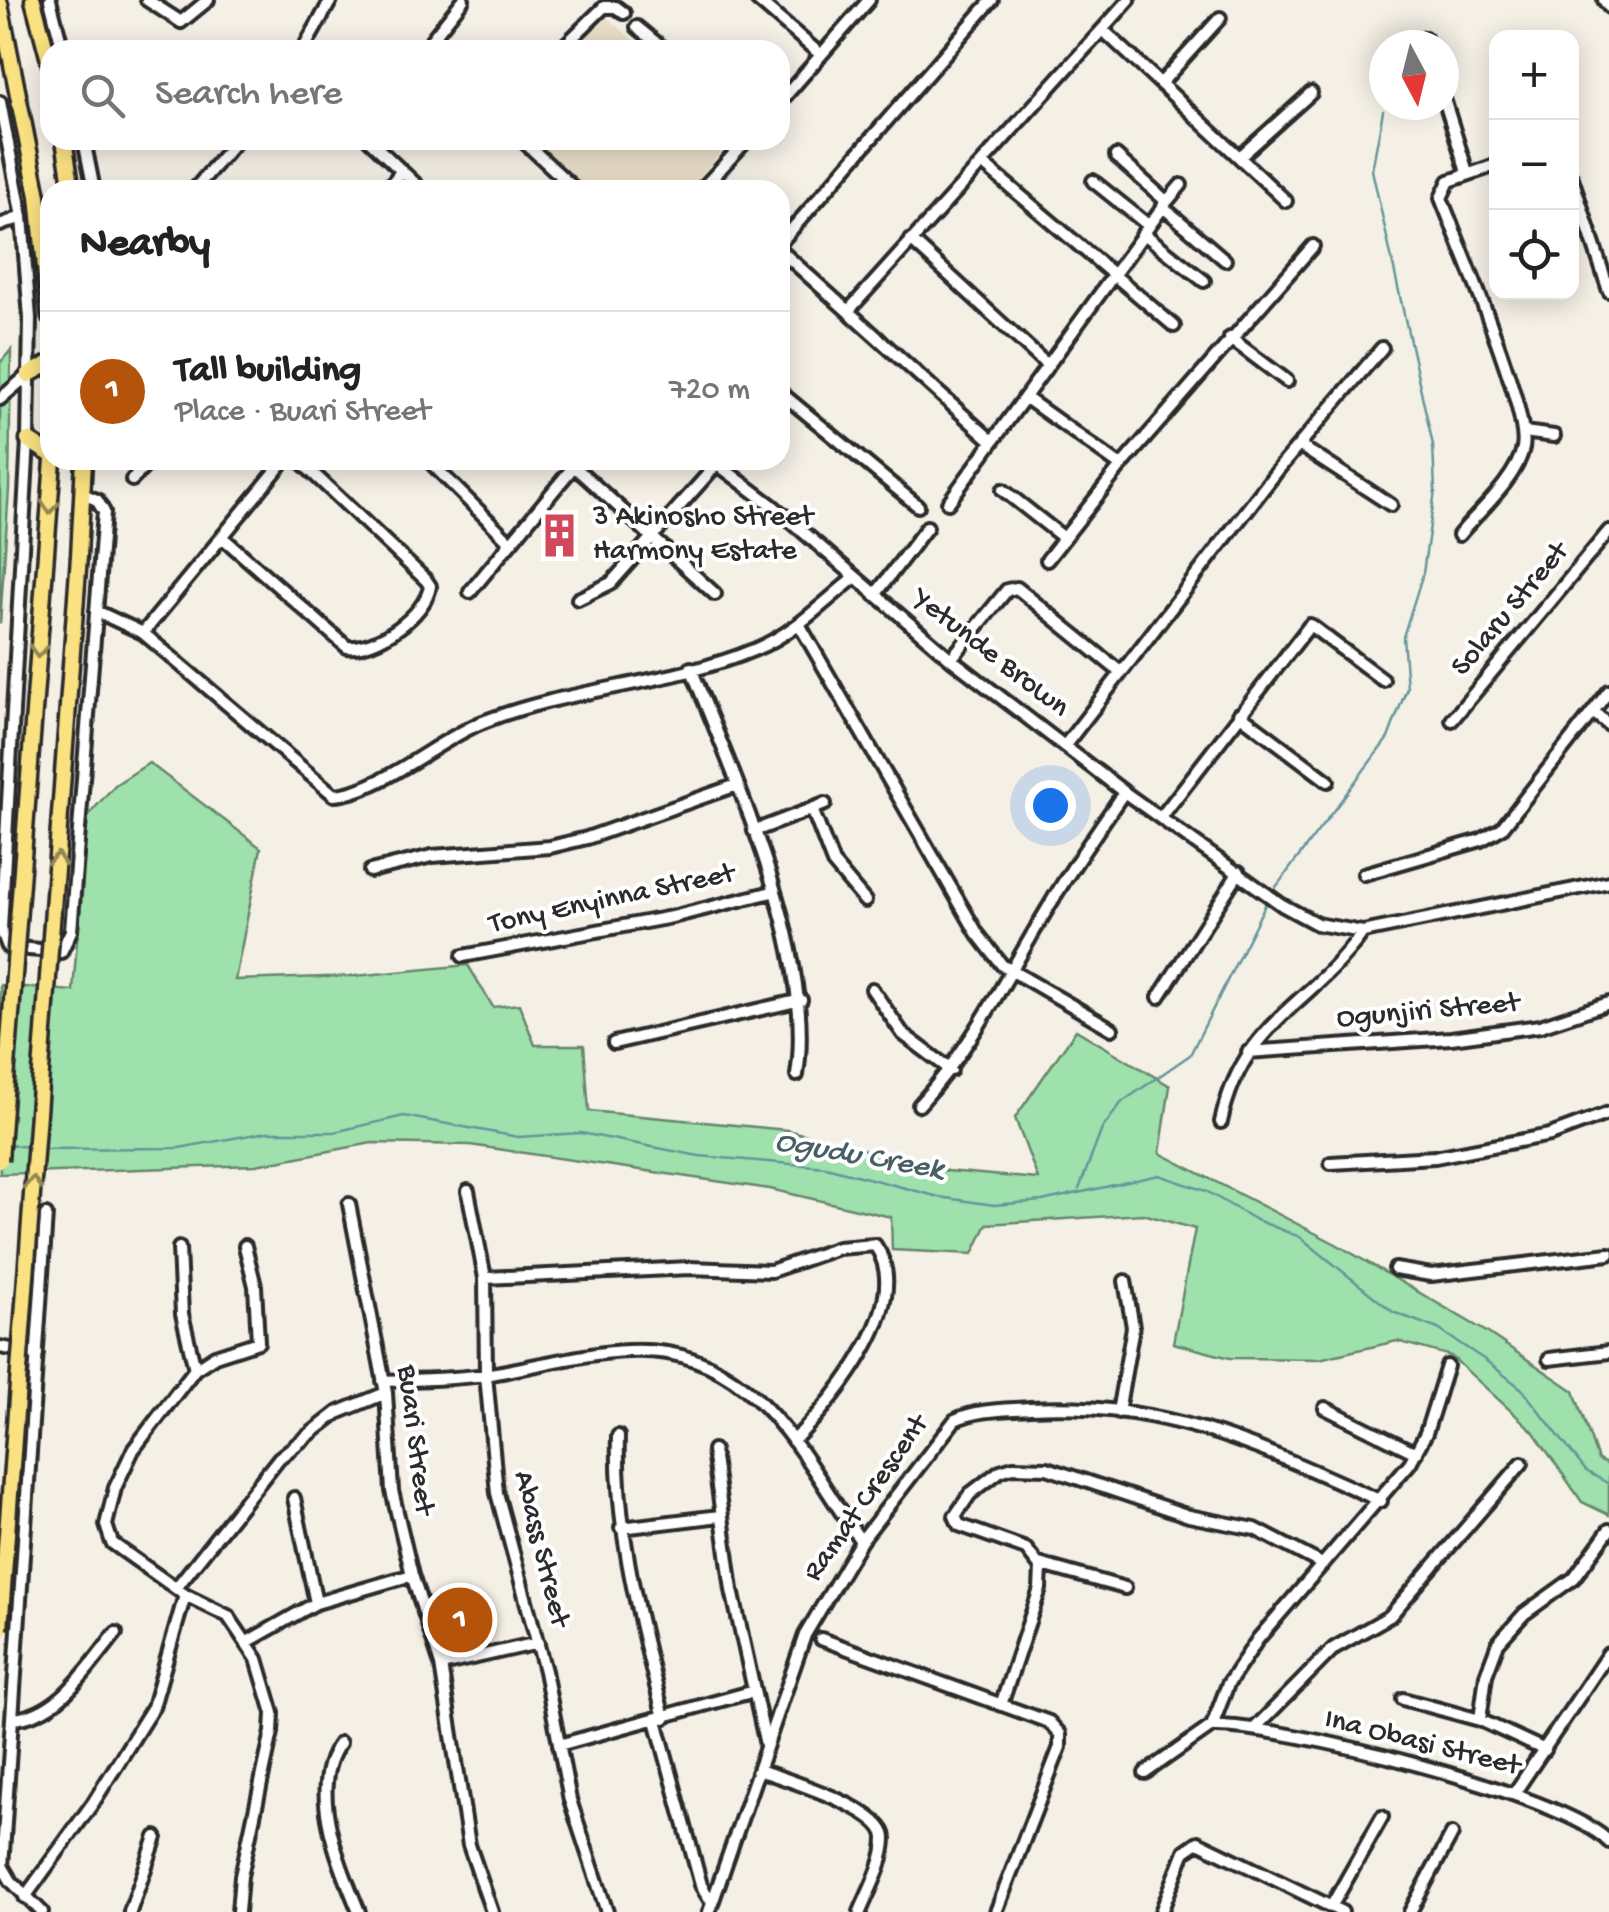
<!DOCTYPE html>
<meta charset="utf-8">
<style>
body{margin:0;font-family:"Gochi Hand",sans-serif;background:#f6f6f6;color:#222}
.controls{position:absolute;right:30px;top:30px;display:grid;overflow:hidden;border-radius:20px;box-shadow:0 5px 25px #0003}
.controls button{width:90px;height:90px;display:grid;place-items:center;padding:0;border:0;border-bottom:2px solid #e0e0e0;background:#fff;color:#222;font:50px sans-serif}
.compass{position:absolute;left:1369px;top:30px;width:90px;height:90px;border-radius:50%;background:#fff;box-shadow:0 5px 25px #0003;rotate:173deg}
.you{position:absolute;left:1050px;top:805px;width:35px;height:35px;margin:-25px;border:8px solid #fff;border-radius:50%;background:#1a73e8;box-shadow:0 0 0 15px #1a73e833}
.badge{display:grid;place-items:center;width:65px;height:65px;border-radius:50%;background:#b45309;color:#fff;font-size:32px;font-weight:700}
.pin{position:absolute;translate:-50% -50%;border:5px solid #fff;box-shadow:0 2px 10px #0006}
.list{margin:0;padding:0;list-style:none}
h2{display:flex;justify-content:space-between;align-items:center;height:130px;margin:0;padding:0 40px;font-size:42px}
h2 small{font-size:32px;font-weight:400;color:#767676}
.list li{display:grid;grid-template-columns:65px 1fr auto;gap:30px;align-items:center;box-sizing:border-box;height:160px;padding:0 40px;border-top:2px solid #e0e0e0}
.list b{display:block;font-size:38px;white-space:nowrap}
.list p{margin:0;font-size:32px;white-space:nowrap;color:#767676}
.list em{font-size:32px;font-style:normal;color:#767676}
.icon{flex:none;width:55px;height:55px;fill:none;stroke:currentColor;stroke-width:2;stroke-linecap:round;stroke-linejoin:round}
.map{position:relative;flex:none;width:1609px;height:1912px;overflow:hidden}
.search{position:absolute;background:#fff;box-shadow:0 5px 25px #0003;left:40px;top:40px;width:750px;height:110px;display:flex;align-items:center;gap:25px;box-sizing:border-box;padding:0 35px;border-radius:30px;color:#767676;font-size:38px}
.panel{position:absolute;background:#fff;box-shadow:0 5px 25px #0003;left:40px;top:180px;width:750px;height:290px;border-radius:30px}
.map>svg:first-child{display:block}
.built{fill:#e9dec8}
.green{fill:#9fe1ac;stroke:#65866c;stroke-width:2.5}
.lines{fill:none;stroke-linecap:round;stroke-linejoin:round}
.stream{stroke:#65959b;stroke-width:2.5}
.minor-casing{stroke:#2b2b2b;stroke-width:18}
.highway-casing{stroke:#2b2b2b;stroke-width:21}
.minor{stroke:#fff;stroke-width:10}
.highway{stroke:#fae181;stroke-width:14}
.highway-bridge-casing{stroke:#2b2b2b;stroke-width:21;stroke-linecap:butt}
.highway-bridge{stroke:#fae181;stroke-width:14}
.oneway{stroke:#928656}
.labels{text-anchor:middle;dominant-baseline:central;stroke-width:8;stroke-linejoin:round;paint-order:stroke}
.poi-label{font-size:30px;fill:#2b2b2b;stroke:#fff;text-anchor:start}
.street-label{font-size:30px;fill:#2b2b2b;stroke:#fff}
.water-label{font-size:32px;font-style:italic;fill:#486063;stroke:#fff}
</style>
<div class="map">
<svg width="1609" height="1912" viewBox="0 0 1609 1912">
<rect width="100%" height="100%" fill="#f5f0e6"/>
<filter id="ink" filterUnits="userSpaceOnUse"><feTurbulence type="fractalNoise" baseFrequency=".01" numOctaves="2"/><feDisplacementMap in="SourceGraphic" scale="20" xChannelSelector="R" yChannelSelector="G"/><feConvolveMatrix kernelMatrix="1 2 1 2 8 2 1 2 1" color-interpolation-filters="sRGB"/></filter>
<g filter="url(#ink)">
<path class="built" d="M603,14L645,50H569Z
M533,140H731L689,190H588Z"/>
<path class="green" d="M11,350L9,489L0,624V363Z
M149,763L261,848L235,980L355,976L468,965L493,1007L519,1004L535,1045H584L589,1111L787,1130L947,1171L1038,1179L1015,1118L1076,1030L1170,1086L1160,1153L1336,1244L1485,1331L1574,1391L1598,1460L1609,1465V1515L1582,1502L1533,1431L1451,1356L1397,1341L1319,1359L1230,1358L1173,1343L1195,1229L1143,1214L987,1224L973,1254L892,1250L891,1217L770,1189L470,1145L372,1143L256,1165L0,1174V985L73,991L87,817L115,785Z"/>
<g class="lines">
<path class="stream" d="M1273,891L1388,738L1407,688L1403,637L1423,573L1435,491L1433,445L1372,170L1383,111
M8,1145L30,1147
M42,1149L179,1148L267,1132H334L404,1116L518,1137L581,1133L699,1156L826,1167L939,1197L994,1205L1042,1201L1159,1175L1206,1191L1254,1219L1300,1237L1393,1312L1438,1329L1485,1360L1522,1389L1586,1471L1609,1484
M1079,1189L1102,1129L1122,1102L1190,1055L1269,897"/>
<defs>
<path id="minor" d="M50,0L63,50
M147,0L181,22L208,0
M757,0L821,55
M1604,0L1609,7
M637,27L665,50
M1103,30L1286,201
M1425,38L1427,45
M303,50L331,0
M432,50V39L463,0
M560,50L604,7H616L624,13
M1162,82L1220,18
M1444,99L1467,172
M0,102L22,217L30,318L28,440L1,929L8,947L61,952L71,931L104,512L97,500L83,494
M780,102L869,0
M84,140L94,190
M369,140L422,190
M522,140L576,190
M1242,155L1311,93
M1116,156L1166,201
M982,163L1174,326
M1572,178L1609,291
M1093,181L1148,225
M194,190L237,140
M386,190L401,172
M701,190L747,140
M1163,206L1181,185
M0,225L22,217
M1143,233L1204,281
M911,240L1046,364
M780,243L992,0
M780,250L992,441
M850,309L1129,0
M1230,338L1287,381
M780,392L918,506
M1026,398L1121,466L1313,246
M0,399L28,375
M1524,432L1554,436
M1299,445L1391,505
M285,460L143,633L334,795C379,793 439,739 483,722C570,687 669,686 756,649C793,634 823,603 854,578
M428,460L509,541
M567,460L715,594
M712,460L773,506L951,659L1124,792L1282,905L1317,924L1363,932L1609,882
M132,480L151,460
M1003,490L1064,538
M948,503L1163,207L1225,260
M1459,535C1479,511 1516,480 1523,448C1531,413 1458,242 1441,198L1449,181L1496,165
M222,537L347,647C376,650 426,615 430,586L426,580L299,460
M1047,560L1121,466
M470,592L574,466
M875,595L927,527
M578,599L611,583L717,464
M96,611L143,633
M799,624L977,933L1002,965L1112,1029
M951,659L1007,590L1017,588L1119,671
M691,668C736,783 816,953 797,1075
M1593,712L1609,725
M1239,714L1328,781
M1452,720L1609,531
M1066,744L1281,466L1382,348
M812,809L833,863L865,901
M1162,816L1310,625L1383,680
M754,831L825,804
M370,871L432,856L550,847L587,838L737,785
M1364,874L1481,840L1502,828L1609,691
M463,956L672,917L772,892
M872,989L903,1034L951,1070
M1159,997L1239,872
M614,1043L801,1000
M1248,1052L1451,1038L1540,1026L1609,1003
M919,1105C975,1044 1008,973 1051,903C1073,865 1099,829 1124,792
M1221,1122C1243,1020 1311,1006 1363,932
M1331,1163L1435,1157L1550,1135L1609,1113
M468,1191L485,1278L486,1375L497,1493L545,1671L570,1800L607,1912
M349,1204L386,1393L392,1491L412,1575L441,1665L469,1845L492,1912
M179,1248L182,1314L195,1369
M1395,1269L1431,1275L1609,1254
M485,1278L689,1268L771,1271L838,1248L875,1245C916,1303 833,1401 793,1441
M0,1347L37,1354
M1549,1359L1609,1352
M383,1381C418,1379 455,1380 490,1374C588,1358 674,1320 757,1399C800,1440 826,1493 861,1541
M1325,1408L1416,1453
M1118,1412L1133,1327L1125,1281
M618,1436C615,1533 641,1624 664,1718
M713,1450L732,1590L766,1745
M294,1498L316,1603
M621,1528L720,1516
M1039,1564L1125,1588
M176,1588L279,1458L337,1413L386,1393
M821,1639L1049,1722L1060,1734V1747L996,1912
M249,1641L316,1603L412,1575
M441,1665L538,1643
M1403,1699L1480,1720L1545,1750
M1001,1705L1040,1589L1041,1568L1026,1549L959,1525L955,1516L970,1494L1000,1471L1013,1467L1047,1468L1189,1516L1255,1529L1322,1564
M12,1719C60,1716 88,1667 116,1633
M656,1720L701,1885L712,1903
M1480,1720L1486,1675L1498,1643L1524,1614L1574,1578L1609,1530
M1212,1726C1278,1723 1566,1795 1609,1842
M1255,1728L1334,1648L1390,1616L1522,1463
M340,1743C306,1789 340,1865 359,1912
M559,1745L751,1692
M759,1770C784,1779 884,1809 885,1838C885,1862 869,1890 860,1912
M1145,1773L1212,1726L1228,1684L1258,1639L1410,1463L1426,1433L1447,1366
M1515,1792L1608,1654
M1,1864L11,1881L42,1912
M2,1867L46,1215
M25,1897L93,1803L153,1707L185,1595
M1331,1907L1382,1817
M130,1912L156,1837
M238,1912L241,1876L272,1732L273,1713L257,1659L228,1616L185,1595L112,1543L106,1525L115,1488L133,1450L195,1369L215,1356L258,1342L255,1286L245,1246
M709,1912L805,1635L861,1541L955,1420C978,1409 1005,1410 1030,1408C1164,1400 1262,1448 1381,1501
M1161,1912L1185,1851L1198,1842L1342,1912
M1410,1912L1452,1834"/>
<path id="highway" d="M33,0L50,64
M0,4L38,196L50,318
M64,140L72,190
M28,375L50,363
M28,440L50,454
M46,553L53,460
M79,556L84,460"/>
</defs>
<use href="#minor" class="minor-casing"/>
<use href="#highway" class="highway-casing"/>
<use href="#minor" class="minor"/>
<use href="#highway" class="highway"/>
<defs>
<path id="highway-bridge" d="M0,1160L46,553
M0,1629L79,556"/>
</defs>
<use href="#highway-bridge" class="highway-bridge-casing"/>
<use href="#highway-bridge" class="highway-bridge"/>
</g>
<defs><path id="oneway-chevron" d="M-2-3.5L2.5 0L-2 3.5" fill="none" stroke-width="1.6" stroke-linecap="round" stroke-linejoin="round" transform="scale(2.5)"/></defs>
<g class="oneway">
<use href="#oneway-chevron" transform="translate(50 507) rotate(95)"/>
<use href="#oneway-chevron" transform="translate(38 651) rotate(94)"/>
<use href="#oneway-chevron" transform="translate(57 859) rotate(-86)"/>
<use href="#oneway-chevron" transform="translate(33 1183) rotate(-86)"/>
</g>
</g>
<defs>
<symbol id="building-bare" viewBox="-9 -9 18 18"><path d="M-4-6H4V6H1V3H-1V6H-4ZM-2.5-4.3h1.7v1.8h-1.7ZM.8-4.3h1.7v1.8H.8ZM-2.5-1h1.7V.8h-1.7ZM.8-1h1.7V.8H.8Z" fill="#d1495b" stroke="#fff" stroke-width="2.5" paint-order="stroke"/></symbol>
</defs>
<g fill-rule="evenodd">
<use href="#building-bare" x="528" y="504" width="63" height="63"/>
</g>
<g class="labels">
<g class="poi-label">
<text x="593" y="518">3 Akinosho Street<tspan x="593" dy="34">Harmony Estate</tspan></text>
</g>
<g class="street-label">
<text transform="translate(1511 610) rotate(-50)">Solaru Street</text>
<text transform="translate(990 654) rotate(38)">Yetunde Brown</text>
<text transform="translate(612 900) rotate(-12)">Tony Enyinna Street</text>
<text transform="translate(1428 1012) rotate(-5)">Ogunjiri Street</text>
<text transform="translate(414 1440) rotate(83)">Buari Street</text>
<text transform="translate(867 1499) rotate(-55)">Ramat Crescent</text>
<text transform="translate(540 1549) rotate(76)">Abass Street</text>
<text transform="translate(1422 1744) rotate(14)">Ina Obasi Street</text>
</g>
<g class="water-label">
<text transform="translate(859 1157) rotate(10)">Ogudu Creek</text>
</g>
</g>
</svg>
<div class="controls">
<button>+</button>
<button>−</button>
<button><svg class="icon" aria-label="locate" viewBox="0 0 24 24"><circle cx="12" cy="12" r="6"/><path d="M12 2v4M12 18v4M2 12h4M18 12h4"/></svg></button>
</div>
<svg class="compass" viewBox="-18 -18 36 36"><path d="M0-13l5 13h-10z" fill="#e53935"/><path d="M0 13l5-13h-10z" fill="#767676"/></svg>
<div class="you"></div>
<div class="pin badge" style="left:460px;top:1620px">1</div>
<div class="search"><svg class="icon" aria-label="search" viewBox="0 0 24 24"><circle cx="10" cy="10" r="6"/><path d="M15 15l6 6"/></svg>Search here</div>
<section class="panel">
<h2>Nearby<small></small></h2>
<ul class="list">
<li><span class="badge">1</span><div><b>Tall building</b><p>Place · Buari Street</p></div><em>720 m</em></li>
</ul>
</section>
</div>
